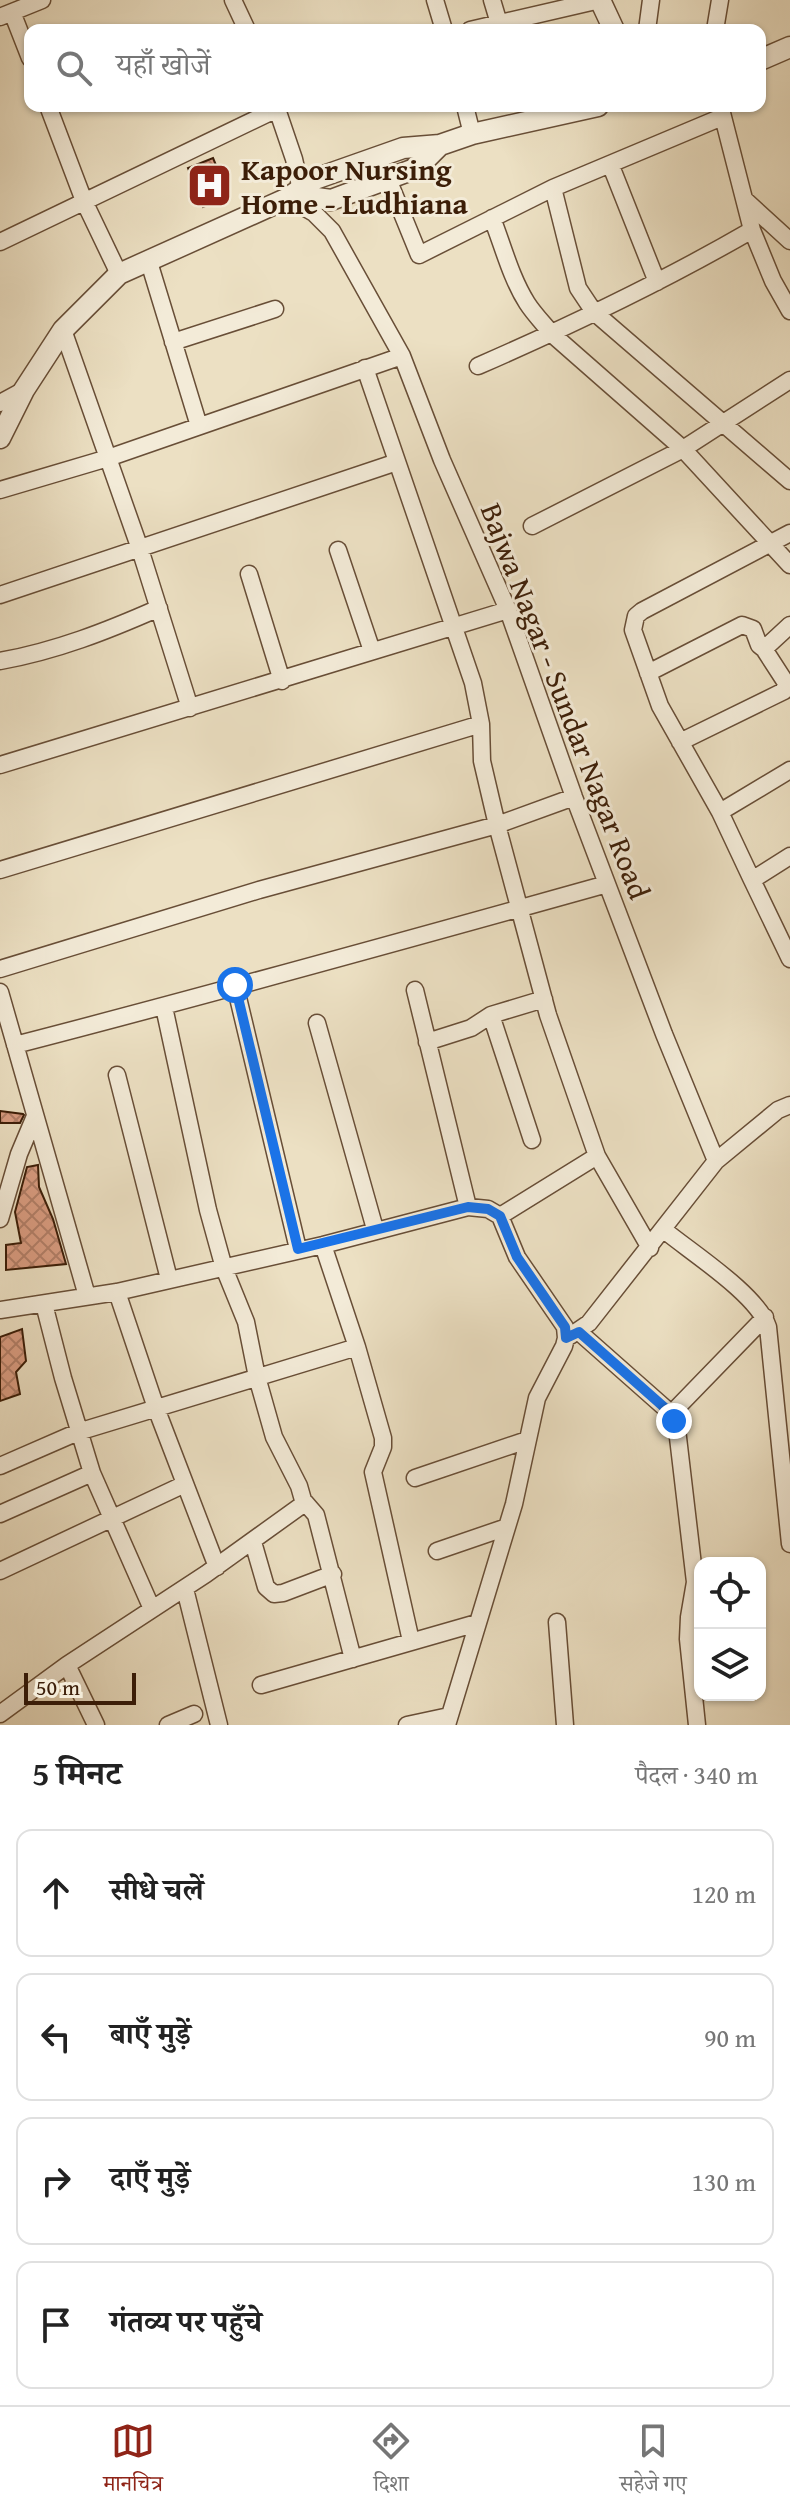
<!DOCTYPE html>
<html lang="hi">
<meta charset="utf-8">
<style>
body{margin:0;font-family:"Gentium Book Plus","Noto Serif Devanagari",serif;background:#f2f2f2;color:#222}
.controls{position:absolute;right:24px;bottom:24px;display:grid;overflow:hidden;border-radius:16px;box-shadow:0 2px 6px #0004}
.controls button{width:72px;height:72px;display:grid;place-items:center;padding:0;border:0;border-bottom:2px solid #e0e0e0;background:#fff;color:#222;font:40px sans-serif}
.scale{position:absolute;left:24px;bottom:20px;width:112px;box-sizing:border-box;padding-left:8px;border:4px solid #3c1e08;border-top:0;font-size:22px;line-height:28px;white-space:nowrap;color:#3c1e08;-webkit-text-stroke:6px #f3ebd8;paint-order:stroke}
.stop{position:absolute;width:24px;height:24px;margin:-18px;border:6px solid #1a73e8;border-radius:50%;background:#fff}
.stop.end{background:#1a73e8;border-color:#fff;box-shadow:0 2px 8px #0008}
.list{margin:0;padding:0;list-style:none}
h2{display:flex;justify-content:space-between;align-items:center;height:104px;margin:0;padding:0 32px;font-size:34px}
h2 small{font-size:26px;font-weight:400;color:#767676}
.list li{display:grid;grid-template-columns:52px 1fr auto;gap:24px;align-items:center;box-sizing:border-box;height:128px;margin:0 16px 16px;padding:0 16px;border:2px solid #e0e0e0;border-radius:16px}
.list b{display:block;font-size:30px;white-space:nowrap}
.list em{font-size:26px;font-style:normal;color:#767676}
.icon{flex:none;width:44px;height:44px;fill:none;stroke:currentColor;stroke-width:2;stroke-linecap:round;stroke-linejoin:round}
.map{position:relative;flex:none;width:790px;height:1725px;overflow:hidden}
.search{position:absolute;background:#fff;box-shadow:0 2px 6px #0004;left:24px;right:24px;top:24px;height:88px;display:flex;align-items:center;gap:20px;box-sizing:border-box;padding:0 28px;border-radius:16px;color:#767676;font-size:30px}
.sheet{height:680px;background:#fff}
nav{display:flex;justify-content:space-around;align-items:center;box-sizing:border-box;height:112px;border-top:2px solid #e0e0e0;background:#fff;font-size:22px;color:#767676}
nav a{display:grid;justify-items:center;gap:4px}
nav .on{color:#8f2418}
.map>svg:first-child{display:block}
.building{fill:url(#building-cross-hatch);stroke:#3c1e08;stroke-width:2}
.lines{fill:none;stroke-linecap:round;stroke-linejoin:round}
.minor-casing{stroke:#684e37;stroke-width:19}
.tertiary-casing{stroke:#684e37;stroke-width:23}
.minor{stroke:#f3ebd8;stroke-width:16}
.tertiary{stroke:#f3ebd8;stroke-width:20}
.route{stroke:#1a73e8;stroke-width:10}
.labels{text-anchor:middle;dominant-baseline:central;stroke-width:6;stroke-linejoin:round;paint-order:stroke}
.poi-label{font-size:30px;font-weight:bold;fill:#3c1e08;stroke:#f3ebd8;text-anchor:start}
.street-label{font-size:30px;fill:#3c1e08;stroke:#f3ebd8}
</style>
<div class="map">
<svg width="790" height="1725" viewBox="0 0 790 1725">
<defs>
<pattern id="building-cross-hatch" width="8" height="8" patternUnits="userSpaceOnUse" patternTransform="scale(2)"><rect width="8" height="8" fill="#da9d82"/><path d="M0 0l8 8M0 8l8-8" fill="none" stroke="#b27f68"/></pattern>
</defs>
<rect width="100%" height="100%" fill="#ece0c3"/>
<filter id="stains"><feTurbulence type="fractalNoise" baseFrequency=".0025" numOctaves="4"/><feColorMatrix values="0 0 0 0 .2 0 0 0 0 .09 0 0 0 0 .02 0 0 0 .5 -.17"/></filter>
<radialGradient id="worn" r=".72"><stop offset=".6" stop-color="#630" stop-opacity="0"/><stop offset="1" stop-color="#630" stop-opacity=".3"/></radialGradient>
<path class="building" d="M213,158L229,197L203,207L188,168Z
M0,1111L23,1114L24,1115L20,1123H0Z
M38,1165L39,1187L53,1219L66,1264L6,1270V1245L21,1243L15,1212L27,1167Z
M22,1329L26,1361L16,1372L20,1394L0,1401V1337Z"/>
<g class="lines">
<defs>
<path id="minor" d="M233,0L247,30
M435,0L444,30
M492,0L501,30
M12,12L30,58
M0,17L42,0
M470,30L600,0
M647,30L651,0
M715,30L720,0
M48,106L84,201L119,274
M276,106L294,159L301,190
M465,106L472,134
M721,109L752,230L773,281L790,311
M611,166L657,282
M388,179L419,255L553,188L722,117
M553,188L578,288L594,312L790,481
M288,198L314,213L332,231L402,356L442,460L508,610L574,797L664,1034L716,1161
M745,200L790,241
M492,218C503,246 511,278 527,303C534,314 544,324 552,334L683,449L790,565
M0,242L277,109
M149,262L199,426
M63,330L140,549L190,708
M173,342L275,309
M478,366C572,325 664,281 752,230
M365,368L473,683L481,724L482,761L497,825L548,1015L597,1156L650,1248
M0,403L24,390
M0,490L108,458L402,356
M532,526L683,449L790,380
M338,550L372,651
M249,574L282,681
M0,595L397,462
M0,661C56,651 107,631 159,608
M648,673L742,625L753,629L759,645L764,649L790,625
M680,742L784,691L786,683L764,649
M0,765L508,610
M720,812L790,770
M790,856L752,880L790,959
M0,870L481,724
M752,880L720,812L660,706L633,630L636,616L642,611L790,533
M0,969L259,890L497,825L574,797
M235,985L298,1249
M415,990L468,1207
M0,992L87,1296
M491,1015L532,1140
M317,1023L375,1229
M427,1042L471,1028L491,1015L544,999
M15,1045C213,994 410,939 607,884
M117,1075L169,1279
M500,1216L597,1156
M0,1219L19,1154L35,1116
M664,1230C692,1253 758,1295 768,1327L790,1544
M323,1245L357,1347L383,1438V1447L373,1472L411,1641
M117,1292L156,1408L217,1567
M44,1304L63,1378L92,1473L152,1609
M0,1310L117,1292L323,1245L468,1207L488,1209L500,1216L517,1257L565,1327L566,1338L564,1346L537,1398L514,1504L447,1725
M579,1332L665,1408L677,1429L695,1582L689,1617L688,1639L697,1725
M570,1336L589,1323L716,1161L778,1110L790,1105
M671,1414L765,1317
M0,1466L78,1432L357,1347
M415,1478L527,1440
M303,1500L316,1515L353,1659
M0,1514L92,1473
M253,1542L266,1587L274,1594L283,1593L333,1574
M437,1551L507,1527
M0,1571L185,1484
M185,1589L219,1725
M557,1622L565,1725
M67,1665L96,1725
M261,1685L477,1623
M0,1714L67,1665L206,1574L302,1505L303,1500L299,1486L274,1437L257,1377L246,1322L224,1268L208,1210L164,1007
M168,1725L194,1714
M407,1725L449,1716"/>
<path id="tertiary" d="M600,0L614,30
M760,60L790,47
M294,195L331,200L417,168L440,145
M0,438L24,390L63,330L119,274L288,198L315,179L403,148L440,145L472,134L598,106"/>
</defs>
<use href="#minor" class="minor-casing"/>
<use href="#tertiary" class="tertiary-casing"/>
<use href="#minor" class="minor"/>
<use href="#tertiary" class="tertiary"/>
</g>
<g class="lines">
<path class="route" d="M235,985L298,1249L468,1207L488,1209L500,1216L517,1257L565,1327L566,1338L579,1332L665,1408L674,1421"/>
</g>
<defs>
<symbol id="hospital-square" viewBox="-11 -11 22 22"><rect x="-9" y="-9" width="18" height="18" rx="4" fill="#8f2418" stroke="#f3ebd8"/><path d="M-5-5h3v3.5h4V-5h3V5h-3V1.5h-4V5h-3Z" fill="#fff"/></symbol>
</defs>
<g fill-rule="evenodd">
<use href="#hospital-square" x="184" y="160" width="51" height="51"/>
</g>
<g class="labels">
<g class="poi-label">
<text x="241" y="169">Kapoor Nursing<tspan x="241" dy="34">Home - Ludhiana</tspan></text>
</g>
<g class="street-label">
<text transform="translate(566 701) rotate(69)">Bajwa Nagar - Sundar Nagar Road</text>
</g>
</g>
<rect width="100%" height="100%" filter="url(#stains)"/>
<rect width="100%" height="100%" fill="url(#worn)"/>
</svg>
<div class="controls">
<button><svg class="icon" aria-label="locate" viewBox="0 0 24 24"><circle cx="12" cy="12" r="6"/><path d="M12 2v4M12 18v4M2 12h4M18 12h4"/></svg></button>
<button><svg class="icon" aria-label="layers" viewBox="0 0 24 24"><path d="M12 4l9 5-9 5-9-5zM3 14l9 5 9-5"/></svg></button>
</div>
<div class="scale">50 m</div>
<div class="stop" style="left:235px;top:985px"></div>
<div class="stop end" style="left:674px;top:1421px"></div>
<div class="search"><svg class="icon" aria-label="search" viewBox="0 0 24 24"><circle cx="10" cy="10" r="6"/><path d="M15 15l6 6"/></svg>यहाँ खोजें</div>
</div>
<section class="sheet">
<h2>5 मिनट<small>पैदल · 340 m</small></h2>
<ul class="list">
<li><svg class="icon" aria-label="ahead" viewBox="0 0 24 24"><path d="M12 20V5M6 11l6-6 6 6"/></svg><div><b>सीधे चलें</b></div><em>120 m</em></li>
<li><svg class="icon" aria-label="left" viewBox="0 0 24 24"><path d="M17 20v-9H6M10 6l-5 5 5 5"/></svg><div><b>बाएँ मुड़ें</b></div><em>90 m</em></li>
<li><svg class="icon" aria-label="right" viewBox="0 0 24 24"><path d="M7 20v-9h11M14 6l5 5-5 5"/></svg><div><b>दाएँ मुड़ें</b></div><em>130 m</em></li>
<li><svg class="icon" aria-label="arrive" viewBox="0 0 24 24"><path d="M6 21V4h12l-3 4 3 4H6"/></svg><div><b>गंतव्य पर पहुँचे</b></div></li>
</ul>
</section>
<nav>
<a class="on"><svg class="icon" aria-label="map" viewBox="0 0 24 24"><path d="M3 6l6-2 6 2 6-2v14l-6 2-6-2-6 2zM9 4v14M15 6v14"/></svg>मानचित्र</a>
<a><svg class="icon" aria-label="directions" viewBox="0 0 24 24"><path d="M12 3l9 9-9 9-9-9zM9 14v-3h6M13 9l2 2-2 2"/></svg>दिशा</a>
<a><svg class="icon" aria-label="saved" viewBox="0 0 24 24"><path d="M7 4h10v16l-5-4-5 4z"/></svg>सहेजे गए</a>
</nav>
